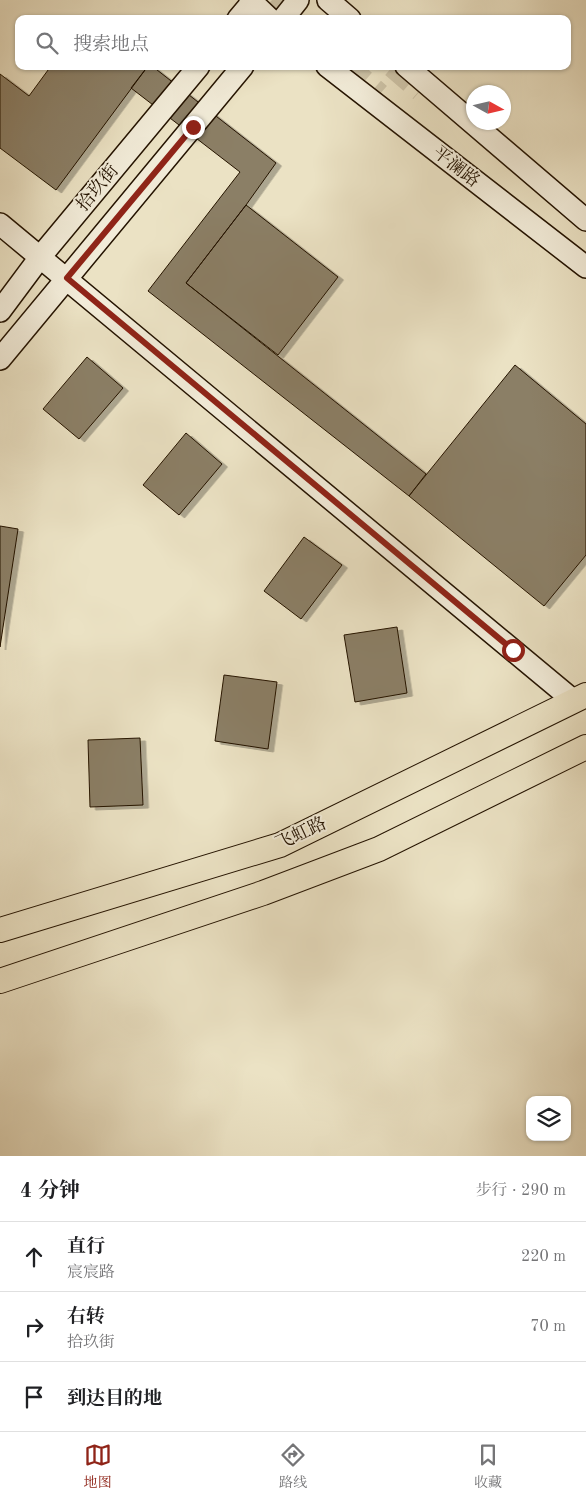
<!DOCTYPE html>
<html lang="zh">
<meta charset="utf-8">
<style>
body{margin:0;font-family:"Old Standard TT","Noto Serif SC",serif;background:#f2f2f2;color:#202124}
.controls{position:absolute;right:15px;bottom:15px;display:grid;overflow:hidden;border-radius:10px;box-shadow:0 1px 4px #0004}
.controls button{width:45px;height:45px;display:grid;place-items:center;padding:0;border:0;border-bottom:1px solid #e0e0e0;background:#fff;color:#202124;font:25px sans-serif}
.compass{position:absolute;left:466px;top:85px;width:45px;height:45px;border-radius:50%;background:#fff;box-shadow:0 1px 4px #0004;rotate:98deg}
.stop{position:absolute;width:15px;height:15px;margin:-11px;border:4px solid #8f2418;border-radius:50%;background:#fff}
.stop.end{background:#8f2418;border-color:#fff;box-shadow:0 1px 5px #0008}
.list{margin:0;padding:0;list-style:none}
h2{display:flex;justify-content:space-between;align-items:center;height:65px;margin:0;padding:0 20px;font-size:21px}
h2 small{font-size:16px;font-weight:400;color:#757577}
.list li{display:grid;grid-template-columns:32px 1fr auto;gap:15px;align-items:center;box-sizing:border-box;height:70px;padding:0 20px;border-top:1px solid #e0e0e0}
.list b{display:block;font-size:19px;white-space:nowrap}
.list p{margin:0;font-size:16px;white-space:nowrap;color:#757577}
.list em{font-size:16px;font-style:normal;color:#757577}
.icon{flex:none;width:28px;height:28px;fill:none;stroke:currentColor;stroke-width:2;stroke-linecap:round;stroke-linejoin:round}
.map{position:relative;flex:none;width:586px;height:1156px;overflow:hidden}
.search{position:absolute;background:#fff;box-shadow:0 1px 4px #0004;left:15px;right:15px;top:15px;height:55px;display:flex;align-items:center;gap:12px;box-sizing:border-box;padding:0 18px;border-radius:10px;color:#757577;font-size:19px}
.sheet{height:275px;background:#fff}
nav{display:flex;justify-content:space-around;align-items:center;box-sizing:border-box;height:70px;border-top:1px solid #e0e0e0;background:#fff;font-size:14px;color:#757577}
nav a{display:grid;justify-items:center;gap:2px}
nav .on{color:#8f2418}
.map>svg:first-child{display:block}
.building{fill:#8b7f66;stroke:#241300;filter:url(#shadow)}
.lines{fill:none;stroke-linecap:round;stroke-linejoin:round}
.primary-tunnel{stroke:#cdc3a7;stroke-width:24;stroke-dasharray:24 12;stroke-linecap:butt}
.secondary-casing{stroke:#241300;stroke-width:24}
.primary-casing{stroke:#241300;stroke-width:26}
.secondary{stroke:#f2ecd9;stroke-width:21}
.primary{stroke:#ebe2c4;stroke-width:24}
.route{stroke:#8f2418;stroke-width:6}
.labels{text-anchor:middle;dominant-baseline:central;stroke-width:4;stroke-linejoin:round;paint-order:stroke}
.street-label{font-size:18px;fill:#241300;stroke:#f2ecd9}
</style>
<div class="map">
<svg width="586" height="1156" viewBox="0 0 586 1156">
<defs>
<filter id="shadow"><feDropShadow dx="5.5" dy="3" stdDeviation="0" flood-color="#0004"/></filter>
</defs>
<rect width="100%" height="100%" fill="#ebe2c4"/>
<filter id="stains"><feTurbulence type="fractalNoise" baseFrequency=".004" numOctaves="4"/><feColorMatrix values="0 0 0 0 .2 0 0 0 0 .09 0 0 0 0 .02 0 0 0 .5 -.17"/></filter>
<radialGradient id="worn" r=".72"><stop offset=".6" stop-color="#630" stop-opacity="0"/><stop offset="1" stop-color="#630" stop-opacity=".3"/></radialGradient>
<path class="building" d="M51,66H148L56,190L0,148V74L29,96Z
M148,66H152L276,163L246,205L186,283L426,474L409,496L148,291L240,172L131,88Z
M246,205L338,277L278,355L186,283Z
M87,357L123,388L79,439L43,409Z
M515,365L586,424V555L544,606L409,496Z
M186,433L222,464L179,515L143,485Z
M0,526L18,529L0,647Z
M304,537L342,565L301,619L264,591Z
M397,627L407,693L355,702L344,635Z
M224,675L277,682L268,749L215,741Z
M140,738L143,805L90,807L88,740Z"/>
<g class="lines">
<path class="primary-tunnel" d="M272,0L293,19
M346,66L379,95
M393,66L421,90"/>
<defs>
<path id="secondary" d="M250,0L270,19
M328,0L350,19
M238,19L254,0
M283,19L298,0
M327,66L586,267
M406,66L586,220
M0,224L574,701
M0,311L41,256L199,66
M0,359L243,66"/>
<path id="primary" d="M0,930L280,845L586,695
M0,981L263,893L379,849L586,747"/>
</defs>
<use href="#secondary" class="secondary-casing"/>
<use href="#primary" class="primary-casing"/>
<use href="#secondary" class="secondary"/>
<use href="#primary" class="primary"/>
</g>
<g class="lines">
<path class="route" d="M193,127L67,278L513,650"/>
</g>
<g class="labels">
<g class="street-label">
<text transform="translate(456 167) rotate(38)">平澜路</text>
<text transform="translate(98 188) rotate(-50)">拾玖街</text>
<text transform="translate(301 834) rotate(-25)">飞虹路</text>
</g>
</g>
<rect width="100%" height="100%" filter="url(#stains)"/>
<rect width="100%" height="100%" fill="url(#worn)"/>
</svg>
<div class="controls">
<button><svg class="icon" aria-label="layers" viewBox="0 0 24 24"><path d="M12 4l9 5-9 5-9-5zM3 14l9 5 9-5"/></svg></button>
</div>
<svg class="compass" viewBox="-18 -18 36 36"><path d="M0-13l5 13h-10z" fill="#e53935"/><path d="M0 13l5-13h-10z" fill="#757577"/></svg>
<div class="stop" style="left:513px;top:650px"></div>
<div class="stop end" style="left:193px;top:127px"></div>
<div class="search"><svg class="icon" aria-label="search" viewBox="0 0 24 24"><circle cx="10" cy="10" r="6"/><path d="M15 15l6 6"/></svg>搜索地点</div>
</div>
<section class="sheet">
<h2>4 分钟<small>步行 · 290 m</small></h2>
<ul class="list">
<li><svg class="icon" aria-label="ahead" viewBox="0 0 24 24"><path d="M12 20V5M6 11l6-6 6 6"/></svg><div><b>直行</b><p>宸宸路</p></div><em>220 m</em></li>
<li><svg class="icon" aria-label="right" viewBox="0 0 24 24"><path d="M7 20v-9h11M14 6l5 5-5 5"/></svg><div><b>右转</b><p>拾玖街</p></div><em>70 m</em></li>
<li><svg class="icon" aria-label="arrive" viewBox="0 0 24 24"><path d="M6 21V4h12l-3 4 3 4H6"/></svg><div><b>到达目的地</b></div></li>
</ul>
</section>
<nav>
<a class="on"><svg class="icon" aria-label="map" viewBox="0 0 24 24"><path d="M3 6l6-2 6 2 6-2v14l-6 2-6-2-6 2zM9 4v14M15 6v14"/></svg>地图</a>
<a><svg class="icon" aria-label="directions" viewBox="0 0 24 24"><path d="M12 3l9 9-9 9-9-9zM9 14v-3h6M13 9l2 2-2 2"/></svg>路线</a>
<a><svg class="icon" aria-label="saved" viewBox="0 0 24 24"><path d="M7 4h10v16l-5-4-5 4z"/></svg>收藏</a>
</nav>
